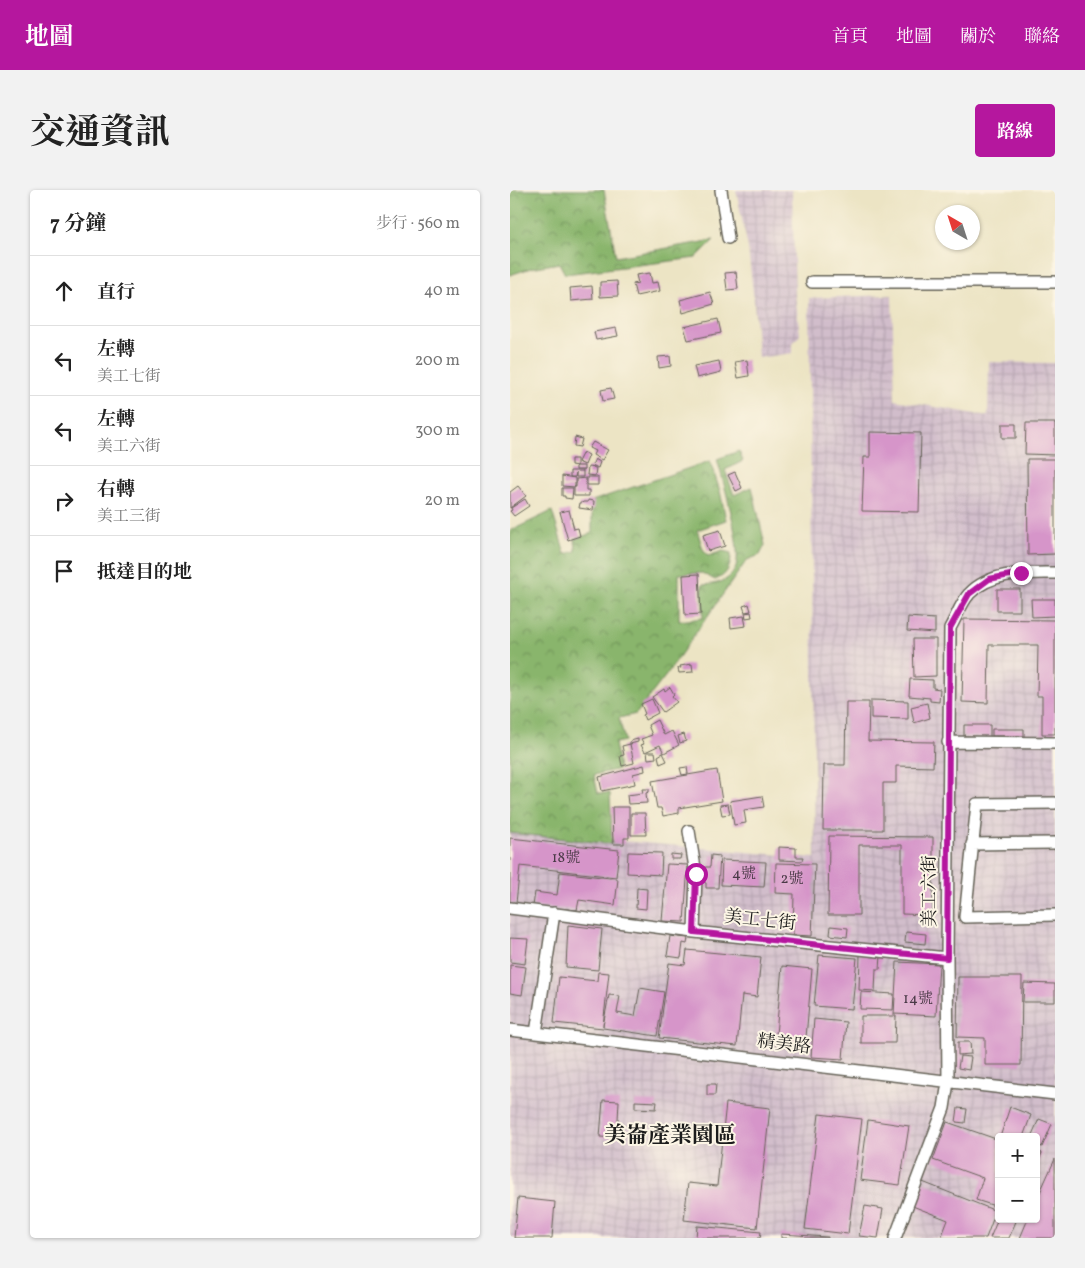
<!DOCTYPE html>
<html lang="zh-TW">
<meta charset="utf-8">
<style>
body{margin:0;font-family:Vollkorn,"Noto Serif TC",serif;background:#f2f2f2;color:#222}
.controls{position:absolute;right:15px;bottom:15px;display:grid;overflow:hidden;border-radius:5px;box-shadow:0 1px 4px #0004}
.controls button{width:45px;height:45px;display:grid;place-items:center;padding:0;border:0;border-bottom:1px solid #e0e0e0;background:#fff;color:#222;font:25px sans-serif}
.compass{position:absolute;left:425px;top:15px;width:45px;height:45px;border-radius:50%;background:#fff;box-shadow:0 1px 4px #0004;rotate:321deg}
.stop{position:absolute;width:15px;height:15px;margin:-11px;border:4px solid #b5179e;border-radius:50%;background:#fff}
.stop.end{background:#b5179e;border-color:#fff;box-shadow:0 1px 5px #0008}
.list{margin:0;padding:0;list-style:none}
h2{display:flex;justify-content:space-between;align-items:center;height:65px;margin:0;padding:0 20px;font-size:21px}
h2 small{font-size:16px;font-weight:400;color:#767676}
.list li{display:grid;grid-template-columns:32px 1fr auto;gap:15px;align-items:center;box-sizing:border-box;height:70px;padding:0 20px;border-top:1px solid #e0e0e0}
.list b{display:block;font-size:19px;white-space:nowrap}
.list p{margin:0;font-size:16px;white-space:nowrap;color:#767676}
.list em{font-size:16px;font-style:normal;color:#767676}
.icon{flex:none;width:28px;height:28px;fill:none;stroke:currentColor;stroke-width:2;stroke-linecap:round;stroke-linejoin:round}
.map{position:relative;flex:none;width:545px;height:1048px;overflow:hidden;border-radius:5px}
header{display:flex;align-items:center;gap:30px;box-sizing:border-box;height:70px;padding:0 25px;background:#b5179e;color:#fff}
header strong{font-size:24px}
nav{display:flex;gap:28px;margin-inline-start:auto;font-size:18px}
.intro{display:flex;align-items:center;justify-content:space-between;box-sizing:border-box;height:120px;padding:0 30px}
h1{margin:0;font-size:35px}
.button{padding:12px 22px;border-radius:5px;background:#b5179e;color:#fff;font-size:18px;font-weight:700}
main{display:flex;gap:30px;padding:0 30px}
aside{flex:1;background:#fff;border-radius:5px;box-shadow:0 1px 4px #0004}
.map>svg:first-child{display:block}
.industrial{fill:url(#industrial-grid);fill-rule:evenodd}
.forest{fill:url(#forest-crowns);stroke:#526844}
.building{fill:#d695c9}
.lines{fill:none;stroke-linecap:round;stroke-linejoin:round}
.minor-casing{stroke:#656257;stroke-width:14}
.minor{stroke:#fff;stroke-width:11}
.route{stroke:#b5179e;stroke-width:6}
.labels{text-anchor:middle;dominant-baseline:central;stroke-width:4;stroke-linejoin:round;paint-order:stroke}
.number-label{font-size:15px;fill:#4a3a47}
.street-label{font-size:18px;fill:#1c1c1c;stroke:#fcf5e5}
.district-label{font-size:22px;font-weight:bold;fill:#1c1c1c;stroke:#fcf5e5}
</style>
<header>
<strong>地圖</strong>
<nav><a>首頁</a><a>地圖</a><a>關於</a><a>聯絡</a></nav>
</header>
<div class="intro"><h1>交通資訊</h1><a class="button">路線</a></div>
<main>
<aside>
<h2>7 分鐘<small>步行 · 560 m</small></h2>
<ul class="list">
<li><svg class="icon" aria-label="ahead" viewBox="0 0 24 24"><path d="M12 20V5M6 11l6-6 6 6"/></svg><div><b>直行</b></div><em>40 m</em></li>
<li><svg class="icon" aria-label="left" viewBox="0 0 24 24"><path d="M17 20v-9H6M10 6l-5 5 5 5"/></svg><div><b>左轉</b><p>美工七街</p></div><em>200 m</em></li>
<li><svg class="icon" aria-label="left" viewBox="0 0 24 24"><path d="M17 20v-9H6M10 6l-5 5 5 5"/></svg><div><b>左轉</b><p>美工六街</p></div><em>300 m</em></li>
<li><svg class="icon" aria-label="right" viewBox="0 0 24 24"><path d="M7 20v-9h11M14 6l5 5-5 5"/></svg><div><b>右轉</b><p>美工三街</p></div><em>20 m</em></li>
<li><svg class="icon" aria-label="arrive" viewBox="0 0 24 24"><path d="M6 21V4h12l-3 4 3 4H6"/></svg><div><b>抵達目的地</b></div></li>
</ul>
</aside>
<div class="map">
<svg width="545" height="1048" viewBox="0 0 545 1048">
<defs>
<pattern id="industrial-grid" width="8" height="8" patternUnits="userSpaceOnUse" patternTransform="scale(1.25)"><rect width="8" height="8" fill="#d1bdcb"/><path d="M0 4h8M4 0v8" fill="none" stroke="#b3a2ae"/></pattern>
<pattern id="forest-crowns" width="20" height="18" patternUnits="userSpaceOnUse" patternTransform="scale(1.25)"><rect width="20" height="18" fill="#89b56c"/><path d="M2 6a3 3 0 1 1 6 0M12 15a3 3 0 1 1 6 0" fill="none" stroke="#6f9258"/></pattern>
</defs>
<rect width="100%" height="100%" fill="#fcf5e5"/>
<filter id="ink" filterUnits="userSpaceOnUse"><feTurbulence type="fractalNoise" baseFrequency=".02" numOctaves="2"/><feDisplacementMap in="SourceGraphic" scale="10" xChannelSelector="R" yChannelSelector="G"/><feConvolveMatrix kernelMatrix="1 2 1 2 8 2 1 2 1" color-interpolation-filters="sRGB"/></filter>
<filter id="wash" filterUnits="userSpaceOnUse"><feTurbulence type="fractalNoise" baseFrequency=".0096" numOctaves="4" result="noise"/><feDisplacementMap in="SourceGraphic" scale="20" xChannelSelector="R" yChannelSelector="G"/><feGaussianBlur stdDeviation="1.12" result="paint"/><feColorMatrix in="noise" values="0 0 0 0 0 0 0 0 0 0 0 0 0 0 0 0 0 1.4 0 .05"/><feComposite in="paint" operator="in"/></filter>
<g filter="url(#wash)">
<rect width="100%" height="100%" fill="#ece4c4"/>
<path class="industrial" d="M226,0H282L285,104L290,145L283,153V163L248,168L244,111L238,58Z
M382,105L385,210L478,226L479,172L545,173V1048H0V641L305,668L299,108ZM489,947H526V1029H489Z"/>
<path class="forest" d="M0,0H94L106,67L204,50L186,68L55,84L49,73L21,78L0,85Z
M229,261L233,271L215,280L224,305L242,297L255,355L250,365L237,370L157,484L126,524L109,528L115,551L105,553L109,579L84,585L88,603H100L102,654L0,643V341L42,321L55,364L66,361L65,349L82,343V311L200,271L210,301L216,330L187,340L193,359L198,366L213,361L221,363C221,376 218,385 205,390L192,383L169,384V431L193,428L192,395C205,394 218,393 225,379C234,362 213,290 207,269Z"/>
<g id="blocks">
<path class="building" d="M226,82L228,99L217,100L215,83Z
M140,83L142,93L148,92L150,101L126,106L123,94L128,93L126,85Z
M107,91L108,106L90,107V92Z
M82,96L83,109L61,111L60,98Z
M200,102L204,114L173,123L170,110Z
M208,129L211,143L178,150L174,137Z
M106,138L108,146L86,150L84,142Z
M160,166L161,176L149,178L148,167Z
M237,170L239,186L228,188L225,172Z
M209,171L211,182L187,188L184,176Z
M101,198L104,209L93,211L91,200Z
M516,233H545V265L515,264Z
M492,234H506V248H492Z
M360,242L411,243L409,322L352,321L354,267H360Z
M65,247L72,249L70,257L64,256Z
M83,252L98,260L92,270L83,265L85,261L79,258Z
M73,262L79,265L75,275L68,272Z
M61,269H67V276L61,275Z
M85,269L90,272L88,278L82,275Z
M517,269H545V364L518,365Z
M66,276H74V280H66Z
M78,277L86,278L85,286L77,285Z
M60,281H73V287H66V283L65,287H60Z
M225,282L232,298L226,301L218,285Z
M52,286L65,288V297L52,296Z
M77,287H88V295H77Z
M76,288V300H79V306H64V297H66V289Z
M8,296L16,306L0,318V302Z
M52,298H63L62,309L55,308V306H52Z
M15,309L19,316L4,326L0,321L2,320L1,318Z
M78,310L84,311L83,320L69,318L70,313H72L73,312H78Z
M59,320L64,339L68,338L70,346L58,350L50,322Z
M210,340L215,356L198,361L193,345Z
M189,384L191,424L175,425L173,385Z
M487,399H510V421H487Z
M521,409H545V426L522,427Z
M239,414L241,421L235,422L233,416Z
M241,422L242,427L236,428L235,423Z
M234,426L236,436L221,438L220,428Z
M398,427L425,429V443L397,441Z
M454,429L545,430V544H532V506H527L528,455H479L478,513L452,512Z
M403,449H426V486L404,487Z
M182,474L183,482L169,483L168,478H171L170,476Z
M400,489L423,490V498L430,499L429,512L420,511V508L399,506Z
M160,497L164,504L162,506L167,512L153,522L142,507L154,499L155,501Z
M142,509L148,523L135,530L133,525L135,524L131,514Z
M361,510L398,511V529L361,528Z
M336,512H359L358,551L424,552L423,577L386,576V593H373V640H313L314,575H335Z
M417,513L420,528L404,533L401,517Z
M147,530L154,545L162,541L169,555L154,563L150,555L135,562L131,555L134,554L131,549L142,545L138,535Z
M454,535H480V547L454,546Z
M482,539H514V546H482Z
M174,544L176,551L170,553L168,546Z
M128,549V552L120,554V551Z
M120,554L124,573L112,576L110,566L114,565L112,556Z
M137,562H145L146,568L138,569Z
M153,563L157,571L150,574L148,566Z
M134,575L135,581L123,584L125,594L92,601L89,587Z
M177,577L178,584L172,585L170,578Z
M207,580L212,611L169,618V623L153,626L151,618H147L142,591Z
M132,599H139V602L136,603L137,613L118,614L117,605L133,603Z
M252,606L254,617L234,620L236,633L224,635L220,611Z
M218,614L220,624L212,625L210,615Z
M102,617H119V648H114V654H103Z
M121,623H135L136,645H121Z
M319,646L423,647V725L392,724V655H349V725H318Z
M0,648L109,660L106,687L10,676L6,713H0Z
M269,657L286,658V667H293L292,671L269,670Z
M118,662L152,663L151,685L117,683Z
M161,664L171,665L170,669H161Z
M201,665L210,666L208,698H196V693L194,692L195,677H200Z
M212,670L256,672L254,697L211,695Z
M266,673L305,674L302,746L283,745L284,704L265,703Z
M157,674L178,675L174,732L152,731Z
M50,682L108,689L105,715L69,710L67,720L23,716L25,702L47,705Z
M127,698L137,699L136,719L126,718Z
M58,735L92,739L88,780L56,777Z
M321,736L338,738L337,747L320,745Z
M396,742L416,744L415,754L395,752Z
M160,746L178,748L177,754L173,753L171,768L157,766Z
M0,748L18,749L15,774L0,772Z
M177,760L251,767L247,807L232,805L227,856L149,848L159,773L175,775Z
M309,765L347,768L342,819L304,816Z
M350,765L371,766L370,779H366L365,801L349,800Z
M387,772L429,774L426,826L384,824Z
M0,775L16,777L12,805L0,803Z
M272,776L302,779L295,859L265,856Z
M88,782L99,783L93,836L99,805L110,806L107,823L125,826L130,798L154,802L147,846L93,838L44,833L49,787L87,791Z
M448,787H512L511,875H475V848L447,847Z
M514,793L545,794V812H513Z
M351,802L384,804L383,820L350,819Z
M351,826H386L385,853H351Z
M304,829L336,832L333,869L301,867Z
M448,852H460L461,864L448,865Z
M450,866L461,867L459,880L448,878Z
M197,894H206L205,905H197Z
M93,910L109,911L107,948L90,947Z
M125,911L147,912L146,919L125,918Z
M216,913L260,918L247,1038L174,1030L178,993L207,996Z
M500,917L521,925L513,947H490Z
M448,918L457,919L455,933L446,932Z
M309,924L352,929L338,1044L295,1039Z
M529,929L542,934L532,957L526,954V947H521Z
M358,930L399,936L390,995L350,990Z
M437,932L489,950L488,1017L466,1010L473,988L423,970Z
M526,961L532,963L526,977Z
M545,969V1048H510L518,1029H526V1011Z
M410,991L486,1021L476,1048H431L438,1030L400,1015Z
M8,1008L45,1012L42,1048H4Z
M355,1016L373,1019L368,1048L349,1046Z
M488,1029H507L499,1048H480Z
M187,1036L251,1042L250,1048H186Z
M271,1044L318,1047V1048H271Z"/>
</g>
</g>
<g filter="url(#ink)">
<use href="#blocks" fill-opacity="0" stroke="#656257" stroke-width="1"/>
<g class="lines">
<defs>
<path id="minor" d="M211,0L218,48
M302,92H545
M438,552L545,553
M545,613L467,614L455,727L545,725
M179,641L186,684L184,742
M462,654L545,653
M0,718L184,742L437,768
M0,840L545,904
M26,843L44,723
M385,1048L434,918L438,892L437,768L440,438C446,428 451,413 459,404C481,381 516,383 545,383"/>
</defs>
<use href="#minor" class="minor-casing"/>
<use href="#minor" class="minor"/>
</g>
</g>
<g class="lines" filter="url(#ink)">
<path class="route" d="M186,684L184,742L437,768L440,438L459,404L479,389L511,383"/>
</g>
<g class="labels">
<g class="number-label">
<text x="56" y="668">18號</text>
<text x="234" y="684">4號</text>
<text x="282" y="689">2號</text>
<text x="408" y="809">14號</text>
</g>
<g class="street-label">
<text transform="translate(420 701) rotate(-90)">美工六街</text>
<text transform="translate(250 731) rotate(6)">美工七街</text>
<text transform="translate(274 855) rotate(7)">精美路</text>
</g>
<g class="district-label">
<text x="160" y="946">美崙產業園區</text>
</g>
</g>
</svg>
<div class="controls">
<button>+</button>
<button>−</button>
</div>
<svg class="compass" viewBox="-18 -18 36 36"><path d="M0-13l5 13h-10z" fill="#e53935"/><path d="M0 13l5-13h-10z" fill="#767676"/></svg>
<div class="stop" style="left:186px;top:684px"></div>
<div class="stop end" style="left:511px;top:383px"></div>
</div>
</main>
